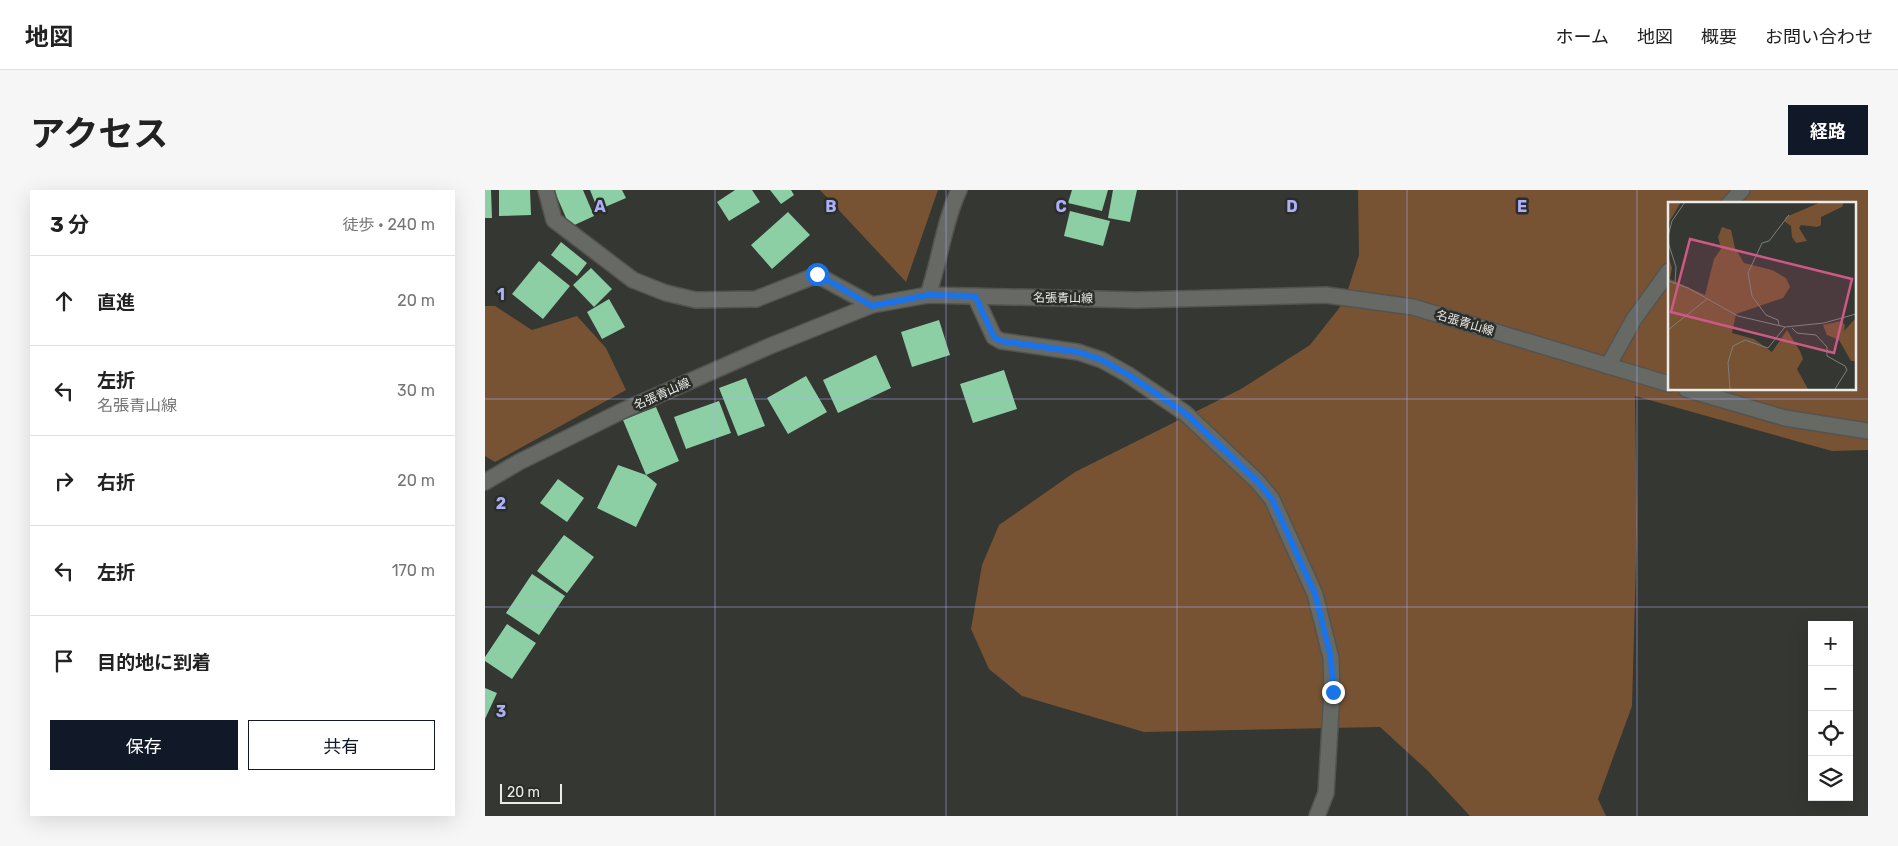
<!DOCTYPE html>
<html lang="ja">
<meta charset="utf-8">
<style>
body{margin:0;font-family:Rubik,"Noto Sans JP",sans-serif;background:#f6f6f6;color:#222}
.controls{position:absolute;right:15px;bottom:15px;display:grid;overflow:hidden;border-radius:0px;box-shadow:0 5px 20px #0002}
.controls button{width:45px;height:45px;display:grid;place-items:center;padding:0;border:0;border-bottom:1px solid #e0e0e0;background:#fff;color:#222;font:25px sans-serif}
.scale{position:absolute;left:15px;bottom:12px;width:62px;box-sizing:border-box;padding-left:5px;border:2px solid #ebece9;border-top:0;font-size:14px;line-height:18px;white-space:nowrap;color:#ebece9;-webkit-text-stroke:4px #2b2d28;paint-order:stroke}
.stop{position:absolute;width:15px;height:15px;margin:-11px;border:4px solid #1a73e8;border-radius:50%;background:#fff}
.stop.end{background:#1a73e8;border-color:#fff;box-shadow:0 1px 5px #0008}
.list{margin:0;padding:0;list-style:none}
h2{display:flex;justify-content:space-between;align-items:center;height:65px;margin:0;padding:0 20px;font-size:21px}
h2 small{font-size:16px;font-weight:400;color:#767676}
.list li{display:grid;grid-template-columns:32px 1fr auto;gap:15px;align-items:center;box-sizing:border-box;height:90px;padding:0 20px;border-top:1px solid #e0e0e0}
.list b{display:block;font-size:19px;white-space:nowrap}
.list p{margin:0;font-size:16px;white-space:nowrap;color:#767676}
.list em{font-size:16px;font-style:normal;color:#767676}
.actions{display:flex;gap:10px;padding:15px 20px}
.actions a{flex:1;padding:11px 0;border:1px solid #111827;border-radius:0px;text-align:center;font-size:18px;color:#111827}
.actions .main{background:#111827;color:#fff}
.icon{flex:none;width:28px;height:28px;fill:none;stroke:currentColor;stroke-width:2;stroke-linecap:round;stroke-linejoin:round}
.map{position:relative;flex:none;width:1383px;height:626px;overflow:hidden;border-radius:0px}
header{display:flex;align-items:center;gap:30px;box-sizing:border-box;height:70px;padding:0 25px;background:#fff;border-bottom:1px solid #e0e0e0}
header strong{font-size:24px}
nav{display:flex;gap:28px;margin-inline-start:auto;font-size:18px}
.intro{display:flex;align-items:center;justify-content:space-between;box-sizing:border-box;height:120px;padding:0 30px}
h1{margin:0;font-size:35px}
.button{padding:12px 22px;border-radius:0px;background:#111827;color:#fff;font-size:18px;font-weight:700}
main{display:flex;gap:30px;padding:0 30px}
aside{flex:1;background:#fff;border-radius:0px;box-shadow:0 5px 20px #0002}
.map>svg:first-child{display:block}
.green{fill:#775233;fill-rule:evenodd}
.building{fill:#8dcfa4}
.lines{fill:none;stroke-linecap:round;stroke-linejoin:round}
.street-casing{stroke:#535450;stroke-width:18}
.secondary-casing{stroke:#535450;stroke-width:18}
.street{stroke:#676964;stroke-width:15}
.secondary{stroke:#676964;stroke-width:15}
.route{stroke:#1a73e8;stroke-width:6}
.grid{fill:none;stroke:#adaffb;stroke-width:1;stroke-opacity:0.55}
.labels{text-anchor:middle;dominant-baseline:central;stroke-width:5;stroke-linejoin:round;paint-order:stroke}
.street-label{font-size:12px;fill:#ebece9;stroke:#2b2d28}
.inset-road{fill:none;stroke:#7e7f7b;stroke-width:1}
.view{fill:#ce5886;fill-opacity:0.15;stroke:#ce5886;stroke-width:2.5}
.inset-edge{fill:none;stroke:#ebece9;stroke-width:2.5}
.grid-label{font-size:16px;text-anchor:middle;font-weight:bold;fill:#adaffb;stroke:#2b2d28;stroke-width:5;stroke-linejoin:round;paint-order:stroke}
</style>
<header>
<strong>地図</strong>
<nav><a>ホーム</a><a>地図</a><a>概要</a><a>お問い合わせ</a></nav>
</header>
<div class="intro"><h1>アクセス</h1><a class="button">経路</a></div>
<main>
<aside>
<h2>3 分<small>徒歩 · 240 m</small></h2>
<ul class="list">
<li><svg class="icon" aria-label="ahead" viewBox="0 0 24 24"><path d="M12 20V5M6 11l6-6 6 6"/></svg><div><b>直進</b></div><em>20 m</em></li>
<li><svg class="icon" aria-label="left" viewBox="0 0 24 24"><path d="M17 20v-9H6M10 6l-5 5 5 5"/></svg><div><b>左折</b><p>名張青山線</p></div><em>30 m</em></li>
<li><svg class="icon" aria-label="right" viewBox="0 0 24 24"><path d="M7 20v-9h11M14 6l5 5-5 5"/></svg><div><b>右折</b></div><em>20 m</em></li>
<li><svg class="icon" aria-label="left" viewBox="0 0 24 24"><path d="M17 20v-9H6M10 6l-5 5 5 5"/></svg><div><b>左折</b></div><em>170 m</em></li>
<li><svg class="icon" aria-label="arrive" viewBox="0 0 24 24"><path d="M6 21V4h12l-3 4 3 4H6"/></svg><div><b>目的地に到着</b></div></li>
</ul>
<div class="actions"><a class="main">保存</a><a>共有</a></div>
</aside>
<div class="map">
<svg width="1383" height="626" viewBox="0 0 1383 626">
<rect width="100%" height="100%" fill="#353732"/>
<path class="green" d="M335,0H453L421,92Z
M873,0H1383V260L1347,261L1150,206L1152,337L1147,516L1113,609L1121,626H985L942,580L895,537L659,542L537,506L504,479L486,439L497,375L514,335L590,282L756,199L825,155L859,112L874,65ZM1184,14H1369V199H1184Z
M0,116H10L47,140L92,126L121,158L141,200L10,272L0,266Z"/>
<path class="building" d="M0,0H6L7,28H0Z
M14,0H45L46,25L14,26Z
M69,0H98L109,26L85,37Z
M105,0H137L141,8L113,20Z
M250,0H267L275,12L244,31L232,12Z
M285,0H306L309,5L296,14Z
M587,0H623L617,21L583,13Z
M628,0H652L645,32L623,28Z
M585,21L625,31L618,56L579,46Z
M303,22L325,45L287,79L266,55Z
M76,52L102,73L92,86L66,65Z
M54,71L85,96L58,129L27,104Z
M106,78L127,99L109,117L88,95Z
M124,109L140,137L117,149L102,122Z
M454,130L465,165L427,177L416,142Z
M391,165L406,198L353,223L338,190Z
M519,180L532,219L488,233L475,194Z
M321,186L342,222L303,244L282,208Z
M261,188L280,236L253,246L234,198Z
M234,211L246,243L201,259L189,227Z
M171,217L194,271L161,285L138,230Z
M133,275L161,285L172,294L151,337L112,318Z
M73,289L99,308L82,332L55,313Z
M79,345L109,367L82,403L52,381Z
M47,384L80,406L54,445L21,423Z
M22,434L51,453L27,489L0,471V467Z
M0,498L12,503L0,529Z"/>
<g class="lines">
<defs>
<path id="street" d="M61,0L69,30L148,90L181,103L211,110L271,109L332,85L387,115
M1244,14L1257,0
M443,105C455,70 459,32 474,0
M490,106L509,147L516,151L593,162L617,170L642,184L700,223L772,291L787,309L830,404L846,468L847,502L841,603L832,626
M1123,176L1149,129L1184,81"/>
<path id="secondary" d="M1201,199L1300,228L1383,241
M0,292L34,272L137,221L285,156L387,115L443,105L652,110L841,105L928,117L1184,194"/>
</defs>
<use href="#street" class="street-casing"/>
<use href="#secondary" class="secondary-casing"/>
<use href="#street" class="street"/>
<use href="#secondary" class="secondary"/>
</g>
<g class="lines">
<path class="route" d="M332,84L387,116L443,105L490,106L509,147L516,151L593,162L617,170L642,184L700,223L772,291L787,309L830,404L846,468L848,502"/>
</g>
<path class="grid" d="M230,0V626M461,0V626M692,0V626M922,0V626M1152,0V626M0,209H1383M0,417H1383"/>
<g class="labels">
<g class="street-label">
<text transform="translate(578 108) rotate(1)">名張青山線</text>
<text transform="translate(980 133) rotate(17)">名張青山線</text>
<text transform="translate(177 204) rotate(-24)">名張青山線</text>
</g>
</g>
<g transform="translate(1183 12)">
<rect width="188" height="188" fill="#353732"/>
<path d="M0,0H13L0,22ZM153,0H176L174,5L153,15V23L149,25L133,23L131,26L139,39L128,41L124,35L123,24L116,19L118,15ZM54,25L63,28L67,46L76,61L104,68L118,76L122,85L115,96L68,112L64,131L86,137L104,150L119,128L132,149L135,157L129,167L140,187H0V53L4,66L2,77L37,93L46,57L53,47L50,35ZM187,117V159H183L171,138L159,133L155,123L173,119L177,123L176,129Z" fill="#775233"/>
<path class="inset-road" d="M0,34L4,19L17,0M0,40L8,65L7,81M0,79L20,86L70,114L117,125L156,121L188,112M111,123L110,118L98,113L84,94L80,71L94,41L101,39L121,13M124,126L129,131L148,133L159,145V154L177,164L179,168L167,187M0,128L39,97M62,187L60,160L65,144L77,138L100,146L117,125"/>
<path class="view" d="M22,37L184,77L166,151L3,110Z"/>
<rect width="188" height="188" class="inset-edge"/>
</g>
<g class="grid-label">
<text x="115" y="22">A</text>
<text x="346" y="22">B</text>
<text x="576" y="22">C</text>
<text x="807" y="22">D</text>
<text x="1037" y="22">E</text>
<text x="16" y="110">1</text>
<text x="16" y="319">2</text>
<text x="16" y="527">3</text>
</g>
</svg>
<div class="controls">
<button>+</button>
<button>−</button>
<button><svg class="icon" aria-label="locate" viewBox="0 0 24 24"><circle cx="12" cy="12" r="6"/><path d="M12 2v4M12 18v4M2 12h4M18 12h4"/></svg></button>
<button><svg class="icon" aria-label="layers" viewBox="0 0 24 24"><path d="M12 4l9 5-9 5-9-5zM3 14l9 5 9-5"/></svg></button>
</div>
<div class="scale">20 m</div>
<div class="stop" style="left:332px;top:84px"></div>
<div class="stop end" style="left:848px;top:502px"></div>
</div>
</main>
